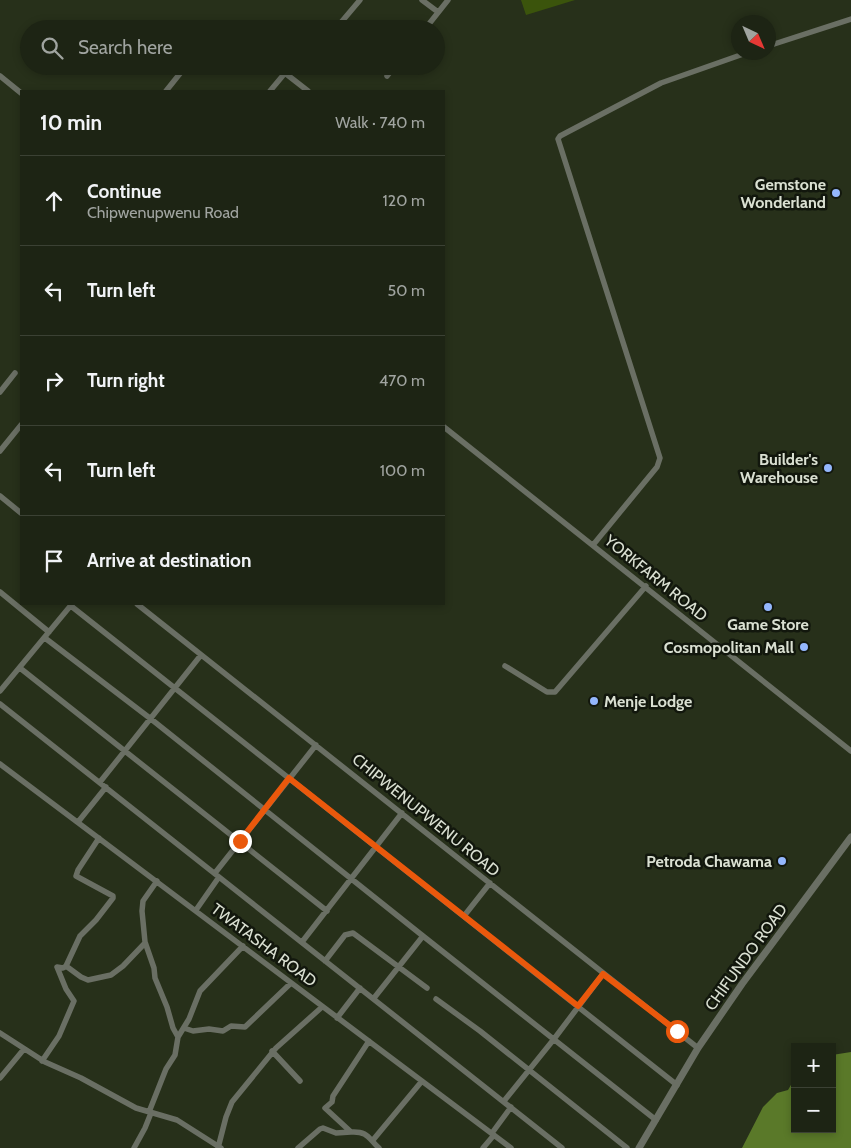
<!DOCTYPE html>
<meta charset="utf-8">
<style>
body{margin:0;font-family:Cabin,sans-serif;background:#252c1d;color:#f1f3f6}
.controls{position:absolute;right:15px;bottom:15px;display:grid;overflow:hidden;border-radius:0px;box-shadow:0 2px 8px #0003}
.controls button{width:45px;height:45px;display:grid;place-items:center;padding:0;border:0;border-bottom:1px solid #3b4134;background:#1d2414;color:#f1f3f6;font:25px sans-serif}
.compass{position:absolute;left:731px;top:15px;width:45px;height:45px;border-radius:50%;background:#1d2414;box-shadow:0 2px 8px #0003;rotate:136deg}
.stop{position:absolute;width:15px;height:15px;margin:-11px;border:4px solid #ea580c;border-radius:50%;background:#fff}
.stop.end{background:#ea580c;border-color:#fff;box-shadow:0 1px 5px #0008}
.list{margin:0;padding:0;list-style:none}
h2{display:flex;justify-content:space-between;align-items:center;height:65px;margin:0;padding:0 20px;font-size:21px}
h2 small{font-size:16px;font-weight:400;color:#a0a4a0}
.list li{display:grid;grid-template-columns:32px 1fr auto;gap:15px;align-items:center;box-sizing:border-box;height:90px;padding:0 20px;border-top:1px solid #3b4134}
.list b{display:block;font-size:19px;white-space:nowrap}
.list p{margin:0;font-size:16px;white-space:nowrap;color:#a0a4a0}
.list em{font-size:16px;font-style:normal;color:#a0a4a0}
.icon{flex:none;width:28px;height:28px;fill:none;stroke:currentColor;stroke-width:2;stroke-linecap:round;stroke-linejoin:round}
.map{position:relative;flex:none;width:851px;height:1148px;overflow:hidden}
.search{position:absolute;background:#1d2414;box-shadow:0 2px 8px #0003;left:20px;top:20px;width:425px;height:55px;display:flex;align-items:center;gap:12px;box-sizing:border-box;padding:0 18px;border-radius:28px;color:#a0a4a0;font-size:19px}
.panel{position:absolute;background:#1d2414;box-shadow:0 2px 8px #0003;left:20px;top:90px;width:425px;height:515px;border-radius:0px}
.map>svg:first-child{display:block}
.green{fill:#3b540c}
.water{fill:#5a7929}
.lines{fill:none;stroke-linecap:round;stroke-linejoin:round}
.minor{stroke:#6a6f64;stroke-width:5.5}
.tertiary{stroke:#6a6f64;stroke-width:7}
.route{stroke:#ea580c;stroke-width:6}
.poi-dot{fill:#94b7fd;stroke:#12170d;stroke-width:2}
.labels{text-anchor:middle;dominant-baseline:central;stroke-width:5;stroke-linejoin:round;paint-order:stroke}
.poi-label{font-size:16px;font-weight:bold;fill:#dae0d2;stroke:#12170d;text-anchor:end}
.street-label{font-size:16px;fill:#dae0d2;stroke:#12170d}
</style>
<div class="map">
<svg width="851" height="1148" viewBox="0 0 851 1148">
<rect width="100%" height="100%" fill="#27301a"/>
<path class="green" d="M521,0H575L526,15Z"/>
<path class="water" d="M851,1052V1148H742L763,1107L777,1093L788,1090L795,1078V1129H832V1055Z"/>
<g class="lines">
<path class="minor" d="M422,0L438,12
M338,26L360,0
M216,29L220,24H223L231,29
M425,29L448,0
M768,46L851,19
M276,66L308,91
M0,76L21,93
M387,76L395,66
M166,91L186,66
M270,91L285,73
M0,392L15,373
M444,427L851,751
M0,451L21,425
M0,496L21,513
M593,545L657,467L660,458L558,139L560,136L661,83L749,52
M0,592L49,632
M137,604L698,1048
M71,606L677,1085
M45,638L151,719L423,936L656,1120
M505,666L547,692H555L646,586
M20,668L327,911
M0,691L72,604
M0,704L562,1148
M0,764L511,1148
M100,782L201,655
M78,822L106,787
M215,873L316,745
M157,881L143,901L142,911L145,942L154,968L155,978L167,1007L173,1028L178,1037
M196,910L219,877
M464,916L490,883
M302,942L402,813
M325,961L345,935L353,933L427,988
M66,966L81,977L88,980L111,975L123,966L145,943
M374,998L423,936
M436,999L480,1031L627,1148
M337,1018L360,988
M184,1028L193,1031L209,1029L223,1031L231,1026L245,1027L291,983
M0,1033L45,1062L81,1078L136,1108L177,1120L221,1148
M369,1041L333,1096L332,1102L325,1108L351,1132C368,1131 368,1138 379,1148
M272,1051L300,1081
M42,1061L59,1036L74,1001L66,989L57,967L63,968L66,966L80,936L96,920L113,898V896L76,876L78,870L99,838
M0,1078L24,1049
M504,1101L554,1039L603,974
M149,1112L166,1069L175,1055L178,1037L189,1019L200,991L243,946
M492,1133L511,1107
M373,1140L422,1081
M134,1148L145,1128L151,1113
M218,1148L226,1117L232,1102L276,1048L322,1007
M298,1148L320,1129L323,1128L336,1133L351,1132
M483,1148L494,1135"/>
<path class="tertiary" d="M639,1148L698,1048L742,984L851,837"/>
</g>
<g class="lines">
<path class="route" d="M240,841L289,778L578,1006L603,974L677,1031"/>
</g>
<g class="poi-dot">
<circle cx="836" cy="193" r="5"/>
<circle cx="828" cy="468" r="5"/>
<circle cx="768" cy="607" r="5"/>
<circle cx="804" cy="647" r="5"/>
<circle cx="594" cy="701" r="5"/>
<circle cx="782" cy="861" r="5"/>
</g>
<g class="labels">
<g class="poi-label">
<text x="826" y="184">Gemstone<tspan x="826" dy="18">Wonderland</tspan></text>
<text x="818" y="459">Builder's<tspan x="818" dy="18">Warehouse</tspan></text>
<text x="768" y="624" text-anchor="middle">Game Store</text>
<text x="794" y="647">Cosmopolitan Mall</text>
<text x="604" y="701" text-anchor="start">Menje Lodge</text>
<text x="772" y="861">Petroda Chawama</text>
</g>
<g class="street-label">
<text transform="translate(656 578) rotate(39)">YORKFARM ROAD</text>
<text transform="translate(426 815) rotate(39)">CHIPWENUPWENU ROAD</text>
<text transform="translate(264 945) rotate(37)">TWATASHA ROAD</text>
<text transform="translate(746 957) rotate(-54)">CHIFUNDO ROAD</text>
</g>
</g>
</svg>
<div class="controls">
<button>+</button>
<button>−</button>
</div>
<svg class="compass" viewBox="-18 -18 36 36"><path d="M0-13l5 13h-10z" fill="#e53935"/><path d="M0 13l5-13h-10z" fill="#a0a4a0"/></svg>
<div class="stop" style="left:677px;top:1031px"></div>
<div class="stop end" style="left:240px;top:841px"></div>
<div class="search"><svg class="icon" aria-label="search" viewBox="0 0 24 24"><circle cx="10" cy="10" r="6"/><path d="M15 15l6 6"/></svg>Search here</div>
<section class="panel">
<h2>10 min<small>Walk · 740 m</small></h2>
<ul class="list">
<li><svg class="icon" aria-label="ahead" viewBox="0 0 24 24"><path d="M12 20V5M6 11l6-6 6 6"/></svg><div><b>Continue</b><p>Chipwenupwenu Road</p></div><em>120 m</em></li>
<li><svg class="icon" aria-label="left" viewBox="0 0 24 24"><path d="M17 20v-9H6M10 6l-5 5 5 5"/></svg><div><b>Turn left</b></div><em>50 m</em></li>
<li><svg class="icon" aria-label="right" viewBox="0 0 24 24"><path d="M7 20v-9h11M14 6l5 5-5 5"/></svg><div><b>Turn right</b></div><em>470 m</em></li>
<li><svg class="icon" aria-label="left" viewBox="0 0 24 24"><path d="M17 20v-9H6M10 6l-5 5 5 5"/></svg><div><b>Turn left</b></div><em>100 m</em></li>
<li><svg class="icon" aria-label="arrive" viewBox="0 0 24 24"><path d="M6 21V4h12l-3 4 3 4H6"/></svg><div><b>Arrive at destination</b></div></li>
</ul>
</section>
</div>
